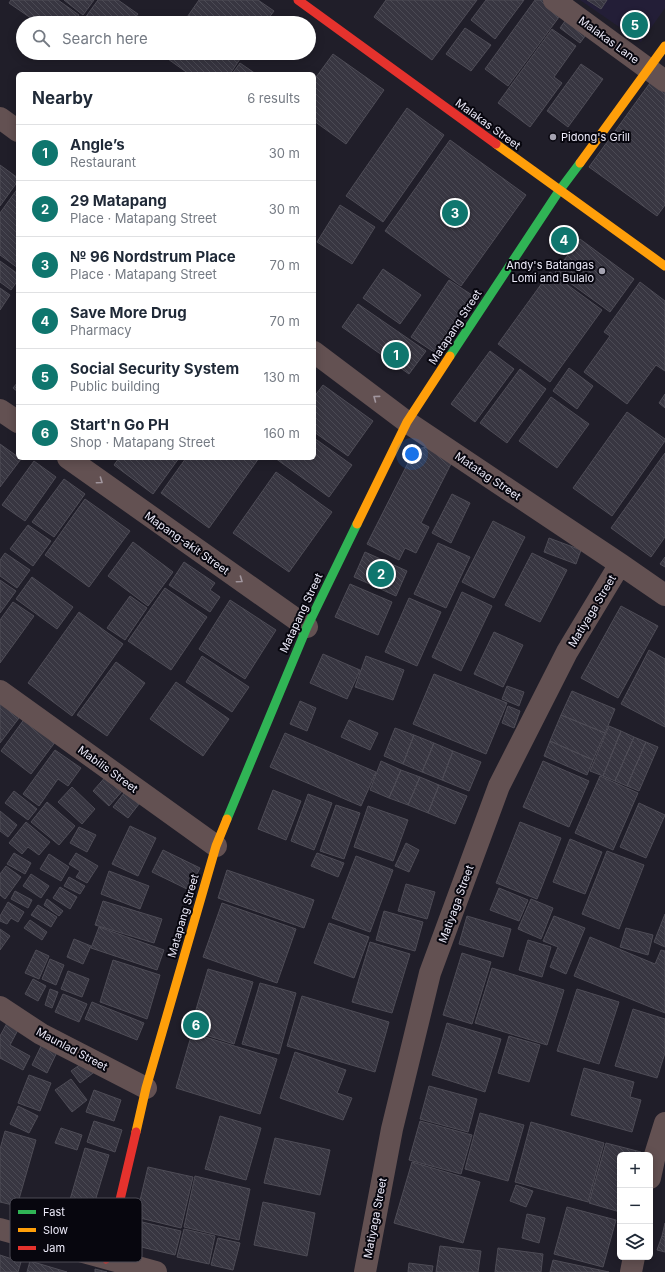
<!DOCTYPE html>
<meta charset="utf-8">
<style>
body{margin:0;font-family:Inter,sans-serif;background:#f6f6f7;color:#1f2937}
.controls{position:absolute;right:12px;bottom:12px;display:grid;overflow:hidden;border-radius:6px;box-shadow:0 2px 10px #0003}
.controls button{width:36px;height:36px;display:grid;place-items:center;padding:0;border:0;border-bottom:1px solid #e0e1e3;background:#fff;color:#1f2937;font:20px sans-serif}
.you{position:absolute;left:412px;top:454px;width:14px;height:14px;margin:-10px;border:3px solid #fff;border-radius:50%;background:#1a73e8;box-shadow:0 0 0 6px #1a73e833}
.badge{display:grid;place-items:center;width:26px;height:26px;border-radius:50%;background:#0f766e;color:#fff;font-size:13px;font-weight:700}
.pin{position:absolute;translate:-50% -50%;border:2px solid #fff;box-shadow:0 1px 4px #0006}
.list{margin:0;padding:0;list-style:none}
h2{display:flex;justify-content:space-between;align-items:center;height:52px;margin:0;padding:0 16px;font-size:17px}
h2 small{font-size:13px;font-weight:400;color:#747a83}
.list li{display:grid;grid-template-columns:26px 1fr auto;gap:12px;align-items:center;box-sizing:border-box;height:56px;padding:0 16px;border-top:1px solid #e0e1e3}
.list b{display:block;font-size:15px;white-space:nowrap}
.list p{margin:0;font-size:13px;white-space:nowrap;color:#747a83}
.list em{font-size:13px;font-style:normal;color:#747a83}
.icon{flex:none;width:22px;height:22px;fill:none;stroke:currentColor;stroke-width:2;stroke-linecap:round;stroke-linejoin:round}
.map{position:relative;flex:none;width:665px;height:1272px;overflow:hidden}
.search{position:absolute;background:#fff;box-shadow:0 2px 10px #0003;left:16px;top:16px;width:300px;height:44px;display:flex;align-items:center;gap:10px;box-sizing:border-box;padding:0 14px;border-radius:22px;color:#747a83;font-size:15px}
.panel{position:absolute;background:#fff;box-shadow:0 2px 10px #0003;left:16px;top:72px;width:300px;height:388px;border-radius:6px}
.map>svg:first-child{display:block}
.built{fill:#231e37}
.building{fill:url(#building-back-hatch);stroke:#4e4c56}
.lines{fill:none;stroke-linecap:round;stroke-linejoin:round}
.street{stroke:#635152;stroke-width:22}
.fast{stroke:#30b455;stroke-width:9}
.slow{stroke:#ff9f0a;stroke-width:9}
.jam{stroke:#e5322d;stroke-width:9}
.oneway{stroke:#a1969e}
.poi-dot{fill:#a5a3b1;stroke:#07060e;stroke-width:1.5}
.labels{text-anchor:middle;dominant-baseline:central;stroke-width:4;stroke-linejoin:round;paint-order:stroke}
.street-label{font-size:11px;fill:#edebfa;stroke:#07060e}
.poi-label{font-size:11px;fill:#edebfa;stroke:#07060e;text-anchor:start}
.key{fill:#07060e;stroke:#4c4b55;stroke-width:1}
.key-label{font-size:11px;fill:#edebfa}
</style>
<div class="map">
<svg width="665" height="1272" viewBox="0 0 665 1272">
<defs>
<pattern id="building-back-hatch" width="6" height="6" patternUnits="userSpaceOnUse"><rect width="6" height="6" fill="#383641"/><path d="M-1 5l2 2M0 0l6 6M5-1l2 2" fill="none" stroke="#4b4a54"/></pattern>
</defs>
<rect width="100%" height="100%" fill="#201e29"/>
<path class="built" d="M580,0H665V8L641,42Z"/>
<path class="building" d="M11,0H58L79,15L73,23H38L9,3Z
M64,0H94L83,15Z
M98,0H118L138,14L131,23H84L82,22Z
M199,0H258L274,11L265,23H183Z
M386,0H477L432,60L374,17Z
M486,0H524L495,39L471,20Z
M535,0H544L562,13L508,86L485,69Z
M587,0H607L601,9Z
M568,17L588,32L580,43L560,28Z
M465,28L491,45L471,71L446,54Z
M552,29L576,46L554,77L562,83L530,127L498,103Z
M162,53H244L230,74H189L161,54Z
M333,54L384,90L346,144L314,121V80Z
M240,63L256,74H232Z
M581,64L603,79L568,127L547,111Z
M655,76L665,83V205L657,216L589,167Z
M407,108L444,135L383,222L346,196Z
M450,140L526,195L461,286L385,231Z
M0,165L18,178V181L0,206Z
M18,188V268L0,255V213Z
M340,205L375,227L352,264L317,242Z
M580,239L634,279L610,312L555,272Z
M0,261L18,274V280L11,290L0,282Z
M383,269L421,295L400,324L363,298Z
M550,272L602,310L550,382L498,344Z
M449,280L472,295L434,352L411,337Z
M640,282L665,301V371L656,365L627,404L584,372L610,336L604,332Z
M0,288L10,295L0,310Z
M358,304L426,351L409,374L342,327Z
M490,351L514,369L475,422L451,404Z
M569,368L593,386L577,409L553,391Z
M520,369L546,389L507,443L480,423Z
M18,382V392L13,388Z
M323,385L373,421L348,456L314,432V397Z
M665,394V408L659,403Z
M551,397L589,424L557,468L519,441Z
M627,412L665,439V441L612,516L573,488Z
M314,438L352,465L329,497L275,458H314Z
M0,444L21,459L0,487Z
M427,447L453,460L421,523L429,527L416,553L405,548L399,560L367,544L412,455L417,449Z
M665,453V537L651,557L611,528Z
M119,458H179L153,494L114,465Z
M186,458H259L209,528L161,493Z
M34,461L56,477L25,521L2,505Z
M276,472L332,512L289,572L233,533Z
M64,479L85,494L54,537L32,522Z
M452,494L470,503L451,543L432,533Z
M85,499L130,531L89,587L45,555Z
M493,521L525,537L494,598L462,582Z
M28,525L51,541L33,566L10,549Z
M549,538L581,550L576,564L544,552Z
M133,542L173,572L148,606L108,576Z
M438,543L470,557L446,608L414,594Z
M365,552L407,571L396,596L354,577Z
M5,553L30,570L17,588L0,576V560Z
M532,553L567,570L540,622L505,605Z
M665,557V567L660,564Z
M184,562L215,583L210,590L220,597L210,612L169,585Z
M32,577L73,607L57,629L16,599Z
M0,580L16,591L0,613Z
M350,584L392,602L378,635L335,617Z
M165,588L207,617L171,670L128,641Z
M462,592L492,606L461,671L432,657Z
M130,596L147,608L125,640L107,628Z
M409,598L441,612L417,666L385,652Z
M230,600L276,630L245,679L199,649Z
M13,602L34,616L0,663V620Z
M621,606L658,626L618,698L581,678Z
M79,612L123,644L72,716L28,683Z
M494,632L523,645L503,687L474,674Z
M649,650L665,659V727L621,704Z
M323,654L360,670L347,699L310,683Z
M202,656L249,687L232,712L186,682Z
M366,656L404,670L393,700L355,687Z
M116,662L145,683L107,736L77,715Z
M434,674L507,703L486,754L413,724Z
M176,682L229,719L203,756L150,719Z
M507,686L524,692L519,706L502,699Z
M572,691L615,709L605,733L561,715Z
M300,701L316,708L307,731L290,724Z
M0,703L19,718L0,743Z
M508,706L520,711L514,728L502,723Z
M561,715L605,733L593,760L550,741Z
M25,718L56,741L31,774L1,751Z
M349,720L378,733L370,750L341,737Z
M609,726L621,731L603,776L590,771Z
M395,728L414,735L403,764L384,756Z
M621,731L634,737L615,781L603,776Z
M285,733L376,772L361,806L270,767Z
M414,735L434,743L422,772L403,764Z
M634,737L646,742L627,786L615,781Z
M550,741L593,760L587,775L544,756Z
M646,742L658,747L639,791L627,786Z
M434,743L453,751L442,780L422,772Z
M55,750L81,768L68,786L58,779L39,806L23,794Z
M453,751L481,762L469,791L442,780Z
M381,761L401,770L389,798L370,790Z
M543,761L589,781L569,827L523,807Z
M401,770L420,777L408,805L389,798Z
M108,774L124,789L109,806L93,791Z
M600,776L638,793L613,850L575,833Z
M420,777L439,785L428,813L408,805Z
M439,785L467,796L455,824L428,813Z
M72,787L95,809L82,824L58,802Z
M273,790L301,801L286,840L258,829Z
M14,791L37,809L28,820L5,803Z
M124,793L139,804L128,818L113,807Z
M308,794L332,803L314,850L291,841Z
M47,802L75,826L59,845L31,822Z
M639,803L665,815L646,858L620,847Z
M336,805L360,813L344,859L320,851Z
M368,806L408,820L393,861L354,847Z
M0,811L17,825L8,837L0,831Z
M26,822L50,842L39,855L28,847L22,854L9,843Z
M520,822L561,838L537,899L496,883Z
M130,826L156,838L138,876L112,864Z
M79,827L96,835L87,852L70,843Z
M570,839L602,852L585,894L553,882Z
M406,843L419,850L409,872L395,866Z
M163,850L200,868L189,890L152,872Z
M607,851L644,865L619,929L582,914Z
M14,853L31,863L25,874L7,864Z
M76,853L98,866L87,883L76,877L80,871L69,864Z
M317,853L344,863L338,877L311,866Z
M49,854L69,867L61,881L40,869Z
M356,856L393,870L370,932L332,918Z
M6,866L21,877L5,899L0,895V874Z
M227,870L314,900L304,928L218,898Z
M109,871L149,886L140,909L101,894Z
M31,874L49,886L41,898L23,886Z
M69,877L85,886L80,894L64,886Z
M406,884L435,892L427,919L398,911Z
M60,887L77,897L70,909L53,898Z
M499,888L528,900L519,921L490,910Z
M15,891L32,900L28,908L11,899Z
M47,899L63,911L59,916L44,905Z
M531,899L553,908L541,939L518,929Z
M103,901L162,919L154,943L95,925Z
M8,902L24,912L18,922L11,918L7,924L0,921V916Z
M222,903L296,929L277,983L203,957Z
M38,905L57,917L51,927L31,915Z
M384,911L423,922L415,951L376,940Z
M665,914V947L654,942Z
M467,916L511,929L503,957L459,944Z
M554,916L585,928L566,974L550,967L558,947L543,941Z
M30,920L47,932L42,940L24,928Z
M329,923L369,937L354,978L314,963Z
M99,927L164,950L157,970L91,948Z
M626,928L653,935L648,955L620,947Z
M0,929L10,936L0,950Z
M590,937L655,964L661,950L665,951V1013L574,976Z
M74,939L91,946L83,964L67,957Z
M528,940L551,947L542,977L519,970Z
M370,942L410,954L392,1013L352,1002Z
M36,950L49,956L39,979L25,973Z
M462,953L491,962L472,1024L443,1015Z
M50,959L64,965L56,985L42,979Z
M113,960L160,975L147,1019L100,1002Z
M492,968L564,990L547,1045L475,1023Z
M208,969L253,982L234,1044L190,1030Z
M68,971L89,979L82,997L61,989Z
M33,979L46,986L38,1001L25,994Z
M260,983L296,993L279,1054L242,1044Z
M50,989L58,992L52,1008L45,1005Z
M577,989L619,1002L599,1064L557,1051Z
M63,994L87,1004L79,1022L55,1012Z
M302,996L389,1022L375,1072L287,1046Z
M92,1002L144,1023L137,1040L85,1019Z
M633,1009L665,1019V1053L657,1078L615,1066Z
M7,1023L19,1028L10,1045L30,1056L23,1070L0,1058V1036Z
M447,1023L501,1039L485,1092L432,1075Z
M192,1033L277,1059L260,1114L176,1088Z
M509,1036L540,1045L529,1082L498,1073Z
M43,1042L58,1050L47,1073L32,1065Z
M295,1052L346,1070L337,1093L352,1098L343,1120L280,1098Z
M88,1059L97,1070L80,1083L71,1071Z
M584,1068L634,1082L630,1097L641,1100L632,1132L571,1115Z
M29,1075L51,1083L40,1111L18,1103Z
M71,1079L87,1100L72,1112L55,1090Z
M429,1086L477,1099L468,1132L420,1119Z
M94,1090L121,1100L114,1121L86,1112Z
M18,1106L38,1116L29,1133L10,1124Z
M480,1113L524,1125L508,1181L465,1169Z
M220,1116L261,1128L246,1180L205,1169Z
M94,1121L122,1130L115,1152L87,1142Z
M420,1121L472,1135L461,1174L409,1160Z
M531,1122L604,1143L588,1202L515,1182Z
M61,1128L82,1135L77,1150L55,1143Z
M5,1131L36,1140L17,1206L0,1202V1149Z
M275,1138L330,1150L320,1195L264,1183Z
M606,1143L641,1152L640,1155H620V1212L589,1203Z
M85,1148L109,1155L92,1211L85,1216L67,1210Z
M412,1162L480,1182L463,1243L394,1223Z
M148,1167L193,1177L181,1228L136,1217Z
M195,1176L250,1189L239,1240L184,1227Z
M516,1185L533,1191L526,1207L510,1201Z
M263,1202L315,1213L307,1256L254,1245Z
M567,1207L616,1220L603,1267L554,1254Z
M527,1214L545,1218L539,1243L522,1238Z
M142,1222L181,1231L175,1255L137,1246Z
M665,1223V1237L662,1236Z
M184,1229L215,1236L209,1264L177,1257Z
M662,1236L665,1237V1252L657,1250Z
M218,1238L240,1243L233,1270L211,1265Z
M440,1246L481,1251L478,1272H436Z
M498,1248L543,1254L541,1272H495Z
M0,1255L21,1262L18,1272H0Z
M553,1260L609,1272H550Z
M30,1261L67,1272H27Z
M409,1263L433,1266L432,1272H408Z
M95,1269L107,1272H95Z"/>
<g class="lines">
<path class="street" d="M554,0L665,81
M0,118L18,131
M314,352L407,422L620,564L665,595
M0,410L18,422
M68,458L307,627
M0,691L216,846
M0,1007L41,1034L146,1088
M650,1178L655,1155L665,1123
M0,1229L156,1272
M365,1272L392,1129L430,973L499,786L567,652L620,564
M631,1272L634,1257"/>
<path class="fast" d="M450,356L559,191L580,163
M227,819L307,627L357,524"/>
<path class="slow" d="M496,144L665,266
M580,163L665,46
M357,524L407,422L450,356
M136,1132L146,1088L216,846L227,819"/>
<path class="jam" d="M298,0L496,144
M106,1259L136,1132"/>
</g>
<defs><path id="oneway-chevron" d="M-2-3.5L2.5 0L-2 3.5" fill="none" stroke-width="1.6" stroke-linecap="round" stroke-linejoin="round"/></defs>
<g class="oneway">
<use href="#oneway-chevron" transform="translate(376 398) rotate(-143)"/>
<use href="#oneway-chevron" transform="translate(100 481) rotate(35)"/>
<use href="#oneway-chevron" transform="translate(240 580) rotate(35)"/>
</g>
<g class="poi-dot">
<circle cx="553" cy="137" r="4"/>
<circle cx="602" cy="271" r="4"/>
</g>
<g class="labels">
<g class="street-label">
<text transform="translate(609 40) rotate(36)">Malakas Lane</text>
<text transform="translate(488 124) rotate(36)">Malakas Street</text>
<text transform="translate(455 327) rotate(-57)">Matapang Street</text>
<text transform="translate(488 476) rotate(34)">Matatag Street</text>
<text transform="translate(187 543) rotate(35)">Mapang-akit Street</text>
<text transform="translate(592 611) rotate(-59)">Matiyaga Street</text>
<text transform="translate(301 613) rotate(-65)">Matapang Street</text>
<text transform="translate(108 769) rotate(36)">Mabilis Street</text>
<text transform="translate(456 904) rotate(-70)">Matiyaga Street</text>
<text transform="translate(183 916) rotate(-74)">Matapang Street</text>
<text transform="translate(72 1049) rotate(28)">Maunlad Street</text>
<text transform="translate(375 1218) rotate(-79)">Matiyaga Street</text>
</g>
<g class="poi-label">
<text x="561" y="137">Pidong's Grill</text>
<text x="594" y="265" text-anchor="end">Andy's Batangas<tspan x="594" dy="13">Lomi and Bulalo</tspan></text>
</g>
</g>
<rect x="10" y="1198" width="132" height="64" rx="6" class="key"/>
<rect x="18" y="1210" width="18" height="4" fill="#30b455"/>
<rect x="18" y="1228" width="18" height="4" fill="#ff9f0a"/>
<rect x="18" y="1246" width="18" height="4" fill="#e5322d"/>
<g class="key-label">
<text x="43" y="1216">Fast</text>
<text x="43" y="1234">Slow</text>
<text x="43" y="1252">Jam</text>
</g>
</svg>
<div class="controls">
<button>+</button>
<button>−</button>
<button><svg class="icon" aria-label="layers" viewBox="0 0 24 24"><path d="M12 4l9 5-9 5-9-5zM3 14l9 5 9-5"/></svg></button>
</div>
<div class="you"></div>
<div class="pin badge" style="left:396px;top:355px">1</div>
<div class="pin badge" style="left:381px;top:574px">2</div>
<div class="pin badge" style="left:455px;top:213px">3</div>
<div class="pin badge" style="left:564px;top:240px">4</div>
<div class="pin badge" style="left:635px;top:25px">5</div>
<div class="pin badge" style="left:196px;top:1025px">6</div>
<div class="search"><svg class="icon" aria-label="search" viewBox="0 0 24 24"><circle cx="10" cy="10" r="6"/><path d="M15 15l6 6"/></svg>Search here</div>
<section class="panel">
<h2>Nearby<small>6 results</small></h2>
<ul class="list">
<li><span class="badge">1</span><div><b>Angle’s</b><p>Restaurant</p></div><em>30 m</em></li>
<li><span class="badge">2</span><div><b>29 Matapang</b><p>Place · Matapang Street</p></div><em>30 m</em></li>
<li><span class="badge">3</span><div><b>№ 96 Nordstrum Place</b><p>Place · Matapang Street</p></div><em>70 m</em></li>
<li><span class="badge">4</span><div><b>Save More Drug</b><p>Pharmacy</p></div><em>70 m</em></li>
<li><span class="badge">5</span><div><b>Social Security System</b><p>Public building</p></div><em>130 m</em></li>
<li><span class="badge">6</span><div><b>Start'n Go PH</b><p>Shop · Matapang Street</p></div><em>160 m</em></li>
</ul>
</section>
</div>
